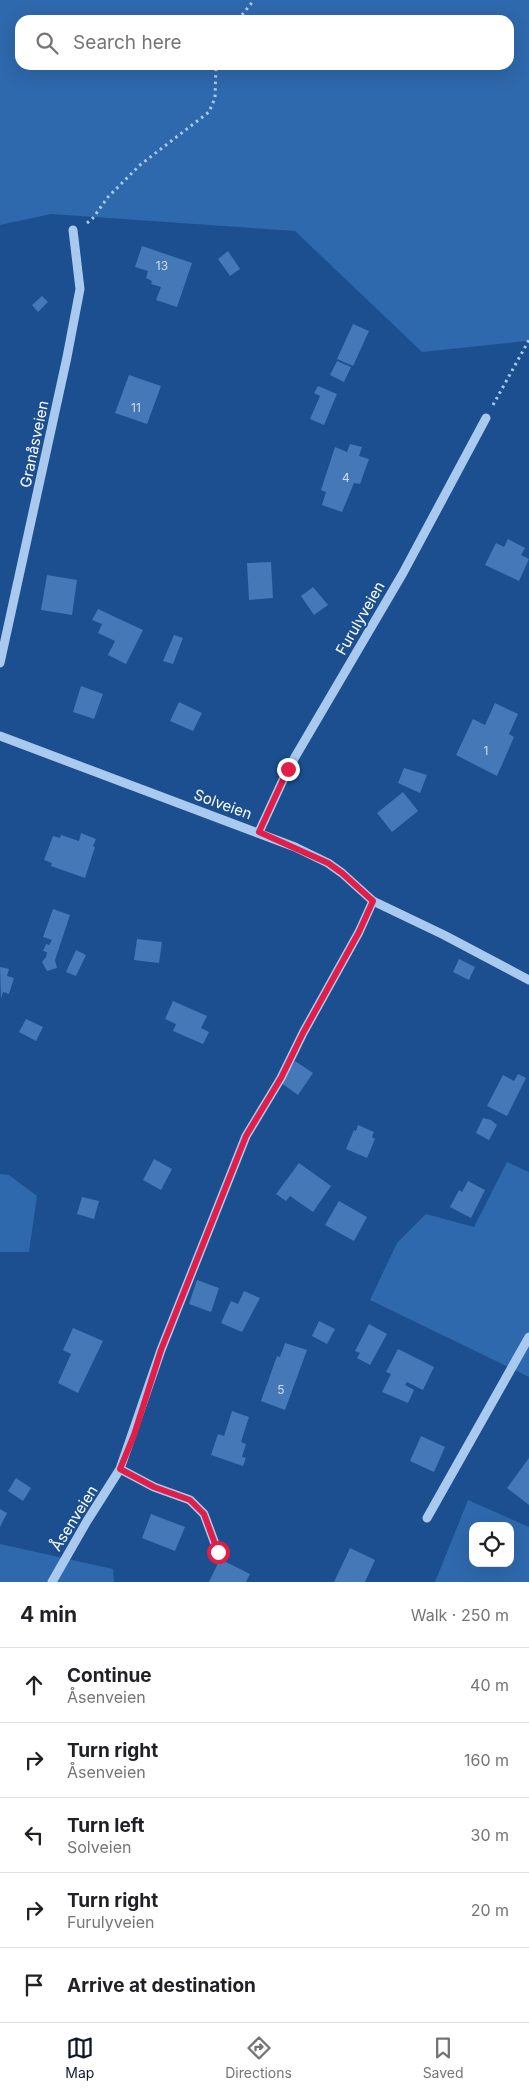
<!DOCTYPE html>
<meta charset="utf-8">
<style>
body{margin:0;font-family:Inter,sans-serif;background:#f6f6f6;color:#202124}
.controls{position:absolute;right:15px;bottom:15px;display:grid;overflow:hidden;border-radius:10px;box-shadow:0 5px 20px #0002}
.controls button{width:45px;height:45px;display:grid;place-items:center;padding:0;border:0;border-bottom:1px solid #e0e0e0;background:#fff;color:#202124;font:25px sans-serif}
.stop{position:absolute;width:15px;height:15px;margin:-11px;border:4px solid #e11d48;border-radius:50%;background:#fff}
.stop.end{background:#e11d48;border-color:#fff;box-shadow:0 1px 5px #0008}
.list{margin:0;padding:0;list-style:none}
h2{display:flex;justify-content:space-between;align-items:center;height:65px;margin:0;padding:0 20px;font-size:21px}
h2 small{font-size:16px;font-weight:400;color:#757577}
.list li{display:grid;grid-template-columns:32px 1fr auto;gap:15px;align-items:center;box-sizing:border-box;height:75px;padding:0 20px;border-top:1px solid #e0e0e0}
.list b{display:block;font-size:19px;white-space:nowrap}
.list p{margin:0;font-size:16px;white-space:nowrap;color:#757577}
.list em{font-size:16px;font-style:normal;color:#757577}
.icon{flex:none;width:28px;height:28px;fill:none;stroke:currentColor;stroke-width:2;stroke-linecap:round;stroke-linejoin:round}
.map{position:relative;flex:none;width:529px;height:1582px;overflow:hidden}
.search{position:absolute;background:#fff;box-shadow:0 5px 20px #0002;left:15px;right:15px;top:15px;height:55px;display:flex;align-items:center;gap:12px;box-sizing:border-box;padding:0 18px;border-radius:15px;color:#757577;font-size:19px}
.sheet{height:440px;background:#fff}
nav{display:flex;justify-content:space-around;align-items:center;box-sizing:border-box;height:70px;border-top:1px solid #e0e0e0;background:#fff;font-size:14px;color:#757577}
nav a{display:grid;justify-items:center;gap:2px}
nav .on{color:#111827}
.map>svg:first-child{display:block}
.green{fill:#2e69ad;fill-rule:evenodd}
.building{fill:#4478b7}
.lines{fill:none;stroke-linecap:round;stroke-linejoin:round}
.path{stroke:#a9c9ee;stroke-width:3;stroke-dasharray:2.5 4;stroke-linecap:butt}
.minor{stroke:#a9c9ee;stroke-width:9}
.route{stroke:#e11d48;stroke-width:6}
.labels{text-anchor:middle;dominant-baseline:central;stroke-width:4;stroke-linejoin:round;paint-order:stroke}
.number-label{font-size:12px;fill:#d0dded}
.street-label{font-size:15px;fill:#fff;stroke:#1b4f8f}
</style>
<div class="map">
<svg width="529" height="1582" viewBox="0 0 529 1582">
<rect width="100%" height="100%" fill="#1b4f8f"/>
<path class="green" d="M0,0H529V343L526,341L422,352L295,231L51,214L0,225ZM20,20H509V65H20Z
M507,1162L529,1172V1377L370,1300L397,1243L426,1214L474,1227Z
M0,1174L9,1175L37,1196L29,1252H0Z
M468,1500L529,1527V1582H435ZM473,1526H510V1563H473Z
M0,1544L113,1569L114,1582H0Z"/>
<path class="building" d="M142,246L192,263L177,307L156,300L161,287L151,284L152,281L146,278L148,271L135,267Z
M228,251L240,269L230,276L218,259Z
M42,296L48,302L38,312L32,305Z
M353,324L369,331L353,366L337,359Z
M337,361L351,367L344,382L330,375Z
M129,375L161,386L147,424L115,413Z
M318,386L337,394L324,425L310,419L320,396L314,393Z
M350,444L362,447L359,456L369,459L360,484L354,483L342,512L322,505L326,492L321,490L335,447L347,452Z
M508,539L525,548L521,555L529,559L519,581L485,565L496,543L504,547Z
M271,562L273,598L249,600L247,563Z
M47,575L77,580L72,615L41,610Z
M313,587L328,605L314,615L301,596Z
M98,609L143,630L126,664L108,655L115,641L98,633L102,624L92,620Z
M174,635L183,638L173,664L163,661Z
M81,686L103,694L94,719L73,712Z
M179,702L202,713L193,731L170,721Z
M495,703L518,714L509,734L514,737L497,776L456,755L473,719L485,725Z
M404,768L427,775L420,793L398,783Z
M403,792L418,811L392,832L377,813Z
M81,833L96,839L93,846L95,847L85,878L51,866L52,863L44,860L53,836L60,838L61,835L79,841Z
M53,909L70,915L55,960L57,968L47,971L42,962L46,957L47,952L43,951L46,944L49,945L52,940L43,937Z
M137,939L162,942L159,963L134,960Z
M76,950L86,955L76,976L66,972Z
M459,959L475,967L469,980L453,972Z
M0,967L9,969L7,976L14,978L9,994L3,992L1,999Z
M173,1001L207,1016L201,1028L209,1032L203,1044L173,1031L176,1024L165,1019Z
M26,1019L43,1027L36,1041L19,1032Z
M295,1061L313,1073L298,1095L281,1083Z
M518,1074L526,1078L507,1116L487,1106L503,1075L514,1081Z
M483,1118L491,1120L497,1125L489,1140L476,1133Z
M358,1125L374,1132L372,1137L375,1139L367,1158L346,1149L354,1130L356,1131Z
M154,1159L172,1169L161,1190L143,1180Z
M299,1163L331,1186L313,1212L290,1196L286,1201L276,1194Z
M468,1181L485,1190L471,1218L450,1207L459,1190L462,1192Z
M82,1197L99,1201L94,1219L77,1214Z
M339,1201L367,1217L354,1241L325,1225Z
M197,1280L219,1288L211,1312L189,1304Z
M244,1291L260,1298L242,1332L221,1323L231,1301L238,1304Z
M319,1321L335,1329L327,1344L312,1336Z
M369,1324L387,1334L370,1365L357,1358L360,1353L355,1351Z
M73,1328L103,1341L78,1393L58,1383L71,1354L63,1350Z
M285,1343L307,1350L285,1410L261,1401L277,1356L280,1357Z
M398,1349L434,1367L423,1390L407,1382L405,1385L414,1390L408,1403L382,1392L391,1374L386,1372Z
M232,1411L249,1417L241,1442L246,1444L242,1457L246,1458L243,1466L211,1455L218,1434L224,1436Z
M421,1436L445,1447L434,1472L410,1461Z
M529,1458V1505L507,1488Z
M16,1478L31,1488L23,1501L8,1491Z
M0,1509L7,1513L0,1527Z
M151,1514L185,1527L175,1551L142,1538Z
M350,1548L375,1560L365,1582H334Z
M220,1559L250,1574L246,1582H209Z"/>
<g class="lines">
<path class="path" d="M238,20L254,0
M87,223L93,218L108,197L140,165L209,112L215,98L216,65
M493,405L529,340"/>
<path class="minor" d="M0,663L67,357L80,289L73,230
M0,736L295,847L328,863L342,873L373,901L444,935L529,980
M259,832L288,769L403,573L486,418
M120,1469L154,1487L190,1500L204,1514L218,1552
M427,1518L529,1337
M52,1582L87,1521L120,1469L161,1350L246,1136L281,1078L303,1033L359,932L373,901"/>
</g>
<g class="lines">
<path class="route" d="M218,1552L204,1514L190,1500L154,1487L120,1469L134,1435L161,1350L246,1136L281,1078L303,1033L359,932L373,901L342,873L328,863L259,832L288,769"/>
</g>
<g class="labels">
<g class="number-label">
<text x="162" y="265">13</text>
<text x="136" y="407">11</text>
<text x="346" y="477">4</text>
<text x="486" y="750">1</text>
<text x="281" y="1389">5</text>
</g>
<g class="street-label">
<text transform="translate(34 444) rotate(-78)">Granåsveien</text>
<text transform="translate(360 618) rotate(-60)">Furulyveien</text>
<text transform="translate(223 804) rotate(20)">Solveien</text>
<text transform="translate(74 1518) rotate(-58)">Åsenveien</text>
</g>
</g>
</svg>
<div class="controls">
<button><svg class="icon" aria-label="locate" viewBox="0 0 24 24"><circle cx="12" cy="12" r="6"/><path d="M12 2v4M12 18v4M2 12h4M18 12h4"/></svg></button>
</div>
<div class="stop" style="left:218px;top:1552px"></div>
<div class="stop end" style="left:288px;top:769px"></div>
<div class="search"><svg class="icon" aria-label="search" viewBox="0 0 24 24"><circle cx="10" cy="10" r="6"/><path d="M15 15l6 6"/></svg>Search here</div>
</div>
<section class="sheet">
<h2>4 min<small>Walk · 250 m</small></h2>
<ul class="list">
<li><svg class="icon" aria-label="ahead" viewBox="0 0 24 24"><path d="M12 20V5M6 11l6-6 6 6"/></svg><div><b>Continue</b><p>Åsenveien</p></div><em>40 m</em></li>
<li><svg class="icon" aria-label="right" viewBox="0 0 24 24"><path d="M7 20v-9h11M14 6l5 5-5 5"/></svg><div><b>Turn right</b><p>Åsenveien</p></div><em>160 m</em></li>
<li><svg class="icon" aria-label="left" viewBox="0 0 24 24"><path d="M17 20v-9H6M10 6l-5 5 5 5"/></svg><div><b>Turn left</b><p>Solveien</p></div><em>30 m</em></li>
<li><svg class="icon" aria-label="right" viewBox="0 0 24 24"><path d="M7 20v-9h11M14 6l5 5-5 5"/></svg><div><b>Turn right</b><p>Furulyveien</p></div><em>20 m</em></li>
<li><svg class="icon" aria-label="arrive" viewBox="0 0 24 24"><path d="M6 21V4h12l-3 4 3 4H6"/></svg><div><b>Arrive at destination</b></div></li>
</ul>
</section>
<nav>
<a class="on"><svg class="icon" aria-label="map" viewBox="0 0 24 24"><path d="M3 6l6-2 6 2 6-2v14l-6 2-6-2-6 2zM9 4v14M15 6v14"/></svg>Map</a>
<a><svg class="icon" aria-label="directions" viewBox="0 0 24 24"><path d="M12 3l9 9-9 9-9-9zM9 14v-3h6M13 9l2 2-2 2"/></svg>Directions</a>
<a><svg class="icon" aria-label="saved" viewBox="0 0 24 24"><path d="M7 4h10v16l-5-4-5 4z"/></svg>Saved</a>
</nav>
